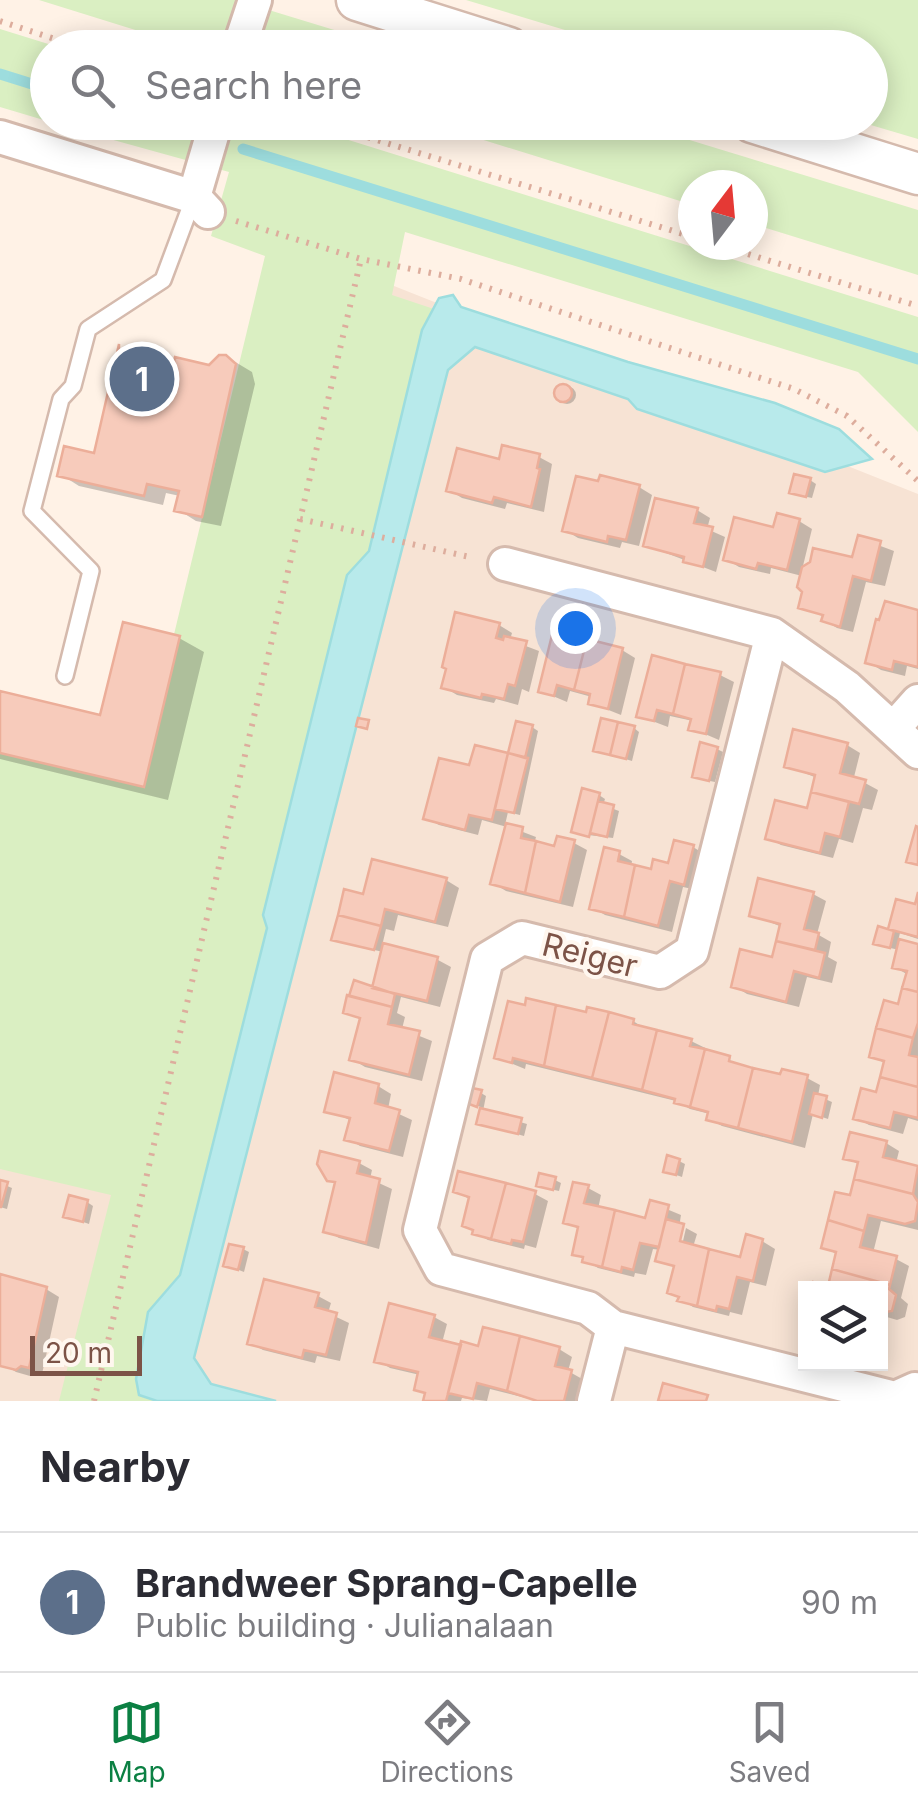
<!DOCTYPE html>
<meta charset="utf-8">
<style>
body{margin:0;font-family:Inter,sans-serif;background:#f7f7f7;color:#2b2b33}
.controls{position:absolute;right:30px;bottom:30px;display:grid;overflow:hidden;border-radius:0px;box-shadow:0 5px 25px #0003}
.controls button{width:90px;height:90px;display:grid;place-items:center;padding:0;border:0;border-bottom:2px solid #e1e1e2;background:#fff;color:#2b2b33;font:50px sans-serif}
.compass{position:absolute;left:678px;top:170px;width:90px;height:90px;border-radius:50%;background:#fff;box-shadow:0 5px 25px #0003;rotate:16deg}
.scale{position:absolute;left:30px;bottom:25px;width:112px;box-sizing:border-box;padding-left:10px;border:5px solid #7c5347;border-top:0;font-size:28px;line-height:35px;white-space:nowrap;color:#7c5347;-webkit-text-stroke:8px #fff7ef;paint-order:stroke}
.you{position:absolute;left:575px;top:628px;width:35px;height:35px;margin:-25px;border:8px solid #fff;border-radius:50%;background:#1a73e8;box-shadow:0 0 0 15px #1a73e833}
.badge{display:grid;place-items:center;width:65px;height:65px;border-radius:50%;background:#0b8043;color:#fff;font-size:32px;font-weight:700}
.pin{position:absolute;translate:-50% -50%;border:5px solid #fff;box-shadow:0 2px 10px #0006}
.list{margin:0;padding:0;list-style:none}
h2{display:flex;justify-content:space-between;align-items:center;height:130px;margin:0;padding:0 40px;font-size:42px}
h2 small{font-size:32px;font-weight:400;color:#7c7c81}
.list li{display:grid;grid-template-columns:65px 1fr auto;gap:30px;align-items:center;box-sizing:border-box;height:140px;padding:0 40px;border-top:2px solid #e1e1e2}
.list b{display:block;font-size:38px;white-space:nowrap}
.list p{margin:0;font-size:32px;white-space:nowrap;color:#7c7c81}
.list em{font-size:32px;font-style:normal;color:#7c7c81}
.icon{flex:none;width:55px;height:55px;fill:none;stroke:currentColor;stroke-width:2;stroke-linecap:round;stroke-linejoin:round}
.map{position:relative;flex:none;width:918px;height:1401px;overflow:hidden}
.search{position:absolute;background:#fff;box-shadow:0 5px 25px #0003;left:30px;right:30px;top:30px;height:110px;display:flex;align-items:center;gap:25px;box-sizing:border-box;padding:0 35px;border-radius:55px;color:#7c7c81;font-size:38px}
.sheet{height:270px;background:#fff}
nav{display:flex;justify-content:space-around;align-items:center;box-sizing:border-box;height:140px;border-top:2px solid #e1e1e2;background:#fff;font-size:28px;color:#7c7c81}
nav a{display:grid;justify-items:center;gap:5px}
nav .on{color:#0b8043}
.map>svg:first-child{display:block}
.residential{fill:#f7e3d4;fill-rule:evenodd}
.green{fill:#daefc2}
.water{fill:#b8eaeb;stroke:#9dddde;stroke-width:2.5}
.shadow{fill:#0003}
.lines{fill:none;stroke-linecap:round;stroke-linejoin:round}
.stream{stroke:#9dddde;stroke-width:11}
.building{fill:#f7cbbb;stroke:#ecae99;stroke-width:2.5}
.service-casing{stroke:#d5baad;stroke-width:20}
.minor-casing{stroke:#d5baad;stroke-width:38}
.tertiary-casing{stroke:#d5baad;stroke-width:45}
.path{stroke:#ddad9d;stroke-width:6;stroke-dasharray:2.5 8;stroke-linecap:butt}
.service{stroke:#fff;stroke-width:15}
.minor{stroke:#fff;stroke-width:32}
.tertiary{stroke:#fff;stroke-width:40}
.labels{text-anchor:middle;dominant-baseline:central;stroke-width:8;stroke-linejoin:round;paint-order:stroke}
.street-label{font-size:32px;fill:#7c5347;stroke:#fff7ef}
</style>
<div class="map">
<svg width="918" height="1401" viewBox="0 0 918 1401">
<rect width="100%" height="100%" fill="#fff2e6"/>
<path class="residential" d="M389,284L918,494V1401H0V1156ZM806,1288H880V1364H806Z"/>
<path class="green" d="M39,0H236L390,47H190Z
M466,0H918V139L864,123L870,122V48L621,47Z
M0,29L58,47L48,48L47,121L0,107Z
M52,123H294L918,317V432L858,372L405,232L392,295L434,309L422,331L369,551L347,575L263,915L268,927L180,1276L148,1313L139,1394L157,1401H59L111,1195L0,1169V693L151,730L265,256L211,236L229,172Z
M429,123H634L918,210V275L753,224V185H693V205Z"/>
<path class="water" d="M453,295L461,307L628,362L775,403L839,429L872,459L825,472L637,409L628,399L475,347L448,370L194,1358L211,1384L276,1401H157L139,1395L136,1379L148,1312L180,1275L267,928L263,915L347,575L369,551L422,330L439,298Z"/>
<path class="shadow" d="M232,360L252,372L255,384L221,526L196,521L177,509L180,496L166,493L163,505L79,486L60,474L96,456L176,365L210,368Z
M558 395a9 9 0 1 1 18 0a9 9 0 1 1-18 0Z
M539,457L552,464L544,512L507,503L505,509L462,498L449,490L501,462Z
M810,480L816,484L812,498L798,495Z
M600,484L639,487L652,495L639,546L622,542L620,548L578,538L565,530Z
M697,510L710,518L707,529L725,537L716,572L645,545Z
M799,521L812,529L802,570L854,560L859,538L894,551L885,586L866,582L853,632L837,628L824,620L825,617L801,607L805,592L802,576L771,568L770,574L739,567L726,559L775,530Z
M918,612V669L907,666L905,676L881,670L868,662Z
M499,625L512,633L510,640L539,651L529,692L522,689L518,705L496,699L494,703L457,695L444,687L448,668Z
M179,638L204,652L168,800L0,759V693L102,718Z
M622,650L635,658L621,715L591,703L592,697L570,691L567,702L541,691Z
M653,658L720,675L734,682L719,740L691,728L693,721L670,716L668,727L639,716Z
M532,727L538,731L520,815L508,812L505,825L536,837L534,844L556,849L574,843L587,850L573,907L506,891L493,883L507,827L482,820L478,835L439,825L426,818L471,768L510,757Z
M634,728L639,732L632,761L596,750Z
M847,745L860,753L854,777L878,790L872,810L863,808L853,843L839,839L833,858L781,845L768,838L809,811L817,778L787,766Z
M717,749L723,752L715,782L700,779Z
M599,795L605,799L603,805L619,811L613,838L580,834Z
M693,847L706,855L697,890L683,887L672,932L605,915L592,907L619,854L632,861L631,867L653,872L670,866Z
M446,880L459,888L448,927L398,915L394,931L386,929L382,946L438,960L451,967L440,1007L401,997L397,1013L405,1017L402,1029L432,1041L422,1081L365,1067L352,1059L362,1020L345,1012L373,988L383,952L340,942L365,897Z
M813,894L826,901L817,934L831,942L828,957L837,962L832,983L807,977L799,1007L747,994L734,986L774,960L779,941L782,927L752,915Z
M898,902L917,907L918,902V939L900,933L898,941L918,946V1121L908,1118L903,1134L869,1125L856,1118L877,1096L886,1064L872,1056L900,1007L908,975L895,967L899,950L882,946L890,932Z
M587,1015L633,1021L646,1029L691,1041L742,1066L782,1077L807,1078L820,1085L818,1096L832,1102L828,1119L813,1114L805,1148L722,1126L709,1119L710,1114L690,1109L676,1101L526,1064L525,1069L496,1057Z
M378,1086L391,1094L388,1109L412,1120L403,1157L360,1146L347,1138L352,1121L327,1110Z
M481,1093L486,1096L483,1111L527,1124L524,1136L479,1123L483,1108L471,1103Z
M886,1143L899,1151L896,1163L918,1169V1230L881,1221L873,1253L896,1259L909,1266L901,1298L908,1304L905,1317L897,1320L880,1315V1288H830L838,1255L824,1247L852,1198L860,1165L846,1158Z
M679,1161L685,1164L682,1177L665,1171Z
M359,1163L372,1170L370,1179L392,1189L379,1249L339,1238L326,1231L337,1184L329,1179Z
M555,1180L561,1183L559,1191L545,1188Z
M0,1183L12,1188L7,1209L0,1207Z
M588,1188L601,1195L598,1209L647,1221L652,1203L681,1215L675,1253L680,1254L686,1228L697,1234L693,1247L742,1260L762,1241L775,1249L766,1286L750,1282L742,1315L730,1312L729,1316L693,1307L670,1292L676,1268L658,1260L661,1250L653,1249L646,1275L635,1273L634,1277L598,1268L574,1253L580,1230L566,1221Z
M456,1191L535,1194L548,1201L536,1248L525,1245L524,1249L488,1240L475,1233L465,1225L469,1199Z
M87,1202L93,1206L89,1224L66,1216Z
M243,1249L249,1252L244,1272L226,1265Z
M0,1277L46,1289L59,1297L42,1374L36,1372L30,1376L16,1372L0,1362Z
M318,1296L331,1303L328,1313L349,1323L340,1361L317,1356L315,1363L263,1350L250,1343Z
M434,1317L447,1324L442,1343L480,1349H559L572,1357L568,1371L584,1380L578,1401H538L490,1389L487,1401L462,1398L461,1401H426L427,1395L417,1389L420,1375L390,1368L377,1360Z"/>
<g class="lines">
<path class="stream" d="M0,74L48,89
M156,122L174,128
M243,149L918,359"/>
</g>
<path class="building" d="M119,344V349L146,355L147,351V355L174,362L175,357L209,365L219,355H226L236,364L202,517L174,511L179,491L147,484L144,496L57,476L64,446L94,453Z
M554 393a9 9 0 1 1 18 0a9 9 0 1 1-18 0Z
M502,445L540,454L537,468L540,469L531,507L494,497L492,503L446,491L457,448L499,459Z
M794,474L811,478L806,497L789,493Z
M600,475L640,485L626,540L608,536L607,542L562,531L576,476L598,481Z
M655,498L698,508L694,523L713,527L703,567L683,562L684,557L643,546Z
M777,513L800,519L787,570L758,563L756,569L723,560L734,517L773,527Z
M858,535L881,541L871,581L853,576L840,627L821,621L823,615L798,608L802,592L797,587L802,567L810,562L813,548L852,557Z
M885,601L918,610V667L894,661L892,670L865,663L876,619L879,620Z
M455,612L500,623L496,638L503,640L504,636L527,641L515,686L508,684L504,699L482,694L481,698L441,688L446,669L442,667Z
M123,622L180,636L144,787L0,753V691L100,715Z
M553,631L587,639L574,690L557,685L554,696L538,692Z
M587,639L623,648L608,709L588,704L590,694L574,690Z
M652,655L685,664L673,714L657,710L654,721L636,717Z
M685,664L721,672L706,734L688,730L691,719L673,714Z
M358,718L369,720L367,729L356,726Z
M601,718L618,722L610,755L593,751Z
M516,721L533,725L525,758L508,753Z
M618,722L635,726L626,759L610,755Z
M793,729L848,743L840,773L866,780L859,804L811,792L815,775L784,767Z
M700,742L718,747L709,781L692,777Z
M475,745L508,753L492,820L469,815L465,830L423,819L439,758L469,765Z
M508,753L528,758L514,813L495,809Z
M582,788L600,793L589,837L571,832Z
M811,792L849,802L840,837L825,833L820,853L765,839L775,800L807,808Z
M598,801L614,805L607,837L590,833Z
M506,823L523,827L521,838L536,841L525,893L490,884Z
M916,826L918,827V865L906,862Z
M557,836L575,840L560,902L525,893L536,841L554,846Z
M674,840L694,845L684,885L670,881L658,926L624,917L635,865L651,869L653,859L668,863Z
M604,847L620,851L618,861L635,865L624,917L589,909Z
M372,859L447,878L435,922L385,909L381,926L338,915L344,889L363,894Z
M758,878L814,892L804,929L819,933L815,950L776,941L780,924L749,916Z
M918,892V937L888,929L896,899L915,904Z
M338,915L381,926L374,950L331,940Z
M878,926L894,931L890,948L873,944Z
M899,939L918,944V992L902,988L907,971L892,968Z
M776,941L825,953L819,978L794,971L786,1002L731,987L740,949L772,957Z
M383,943L438,957L427,1001L372,988Z
M354,980L395,994L392,1007L349,996Z
M902,988L918,992V1023L913,1038L876,1028L884,1000L898,1004Z
M347,995L392,1007L388,1024L420,1031L409,1075L349,1060L360,1018L343,1013Z
M526,998L556,1005L544,1066L513,1058L512,1063L494,1058L508,1001L525,1005Z
M556,1005L586,1012L587,1007L609,1012L592,1078L544,1066Z
M609,1012L634,1019L633,1024L657,1030L642,1090L592,1078Z
M876,1028L913,1038L909,1055L918,1057V1087L880,1077L884,1061L869,1057Z
M657,1030L692,1039L690,1046L705,1049L690,1107L674,1103L675,1099L642,1090Z
M705,1049L730,1056L729,1061L753,1068L738,1128L706,1120L708,1112L690,1107Z
M753,1068L780,1074L782,1069L808,1075L792,1142L738,1128Z
M334,1072L379,1084L375,1103L400,1110L389,1151L344,1140L350,1118L324,1112Z
M880,1077L918,1087V1118L894,1112L890,1128L853,1119L861,1088L876,1092Z
M472,1088L482,1090L477,1107L469,1104Z
M814,1093L827,1096L822,1118L809,1114Z
M480,1108L522,1118L518,1134L476,1124Z
M850,1132L887,1141L883,1157L918,1166L913,1194L854,1179L858,1162L843,1159Z
M320,1151L360,1161L357,1173L380,1179L366,1243L323,1232L335,1182L327,1181L317,1164Z
M667,1155L680,1159L676,1175L663,1172Z
M458,1171L506,1183L491,1239L472,1234L473,1230L462,1226L469,1197L453,1192Z
M539,1173L556,1177L553,1190L536,1186Z
M854,1179L913,1194L918,1202L915,1221L905,1224L868,1215L864,1231L828,1220L835,1192L850,1195Z
M0,1180L8,1182L1,1207H0Z
M573,1182L589,1185L584,1203L615,1210L602,1267L582,1262L583,1257L572,1255L578,1227L563,1223Z
M506,1183L536,1191L523,1242L512,1240L511,1244L491,1239Z
M69,1195L88,1200L83,1222L63,1217Z
M650,1200L669,1205L659,1247L640,1243L633,1270L622,1267L621,1272L602,1267L615,1210L645,1218Z
M666,1219L684,1224L680,1241L709,1249L697,1306L677,1301L679,1297L667,1293L674,1266L655,1261Z
M828,1220L864,1231L860,1247L897,1256L890,1285L832,1269L836,1252L821,1248Z
M746,1234L763,1239L753,1281L737,1277L729,1309L717,1306L716,1311L697,1306L709,1249L740,1257Z
M229,1244L244,1247L238,1270L223,1266Z
M832,1269L890,1285L889,1289L896,1295L892,1311L880,1313V1288H811L813,1282L828,1286Z
M0,1274L47,1287L29,1368L21,1366L16,1370L0,1366Z
M264,1279L319,1293L315,1307L337,1313L326,1355L304,1350L302,1358L247,1344Z
M389,1303L435,1315L429,1337L461,1345L446,1401H423L425,1393L414,1390L418,1372L374,1362Z
M483,1327L520,1336L507,1391L477,1383L473,1399L448,1393L461,1341L478,1346Z
M520,1336L560,1347L555,1366L572,1370L564,1401H537L507,1391Z
M663,1383L708,1395L706,1401H658Z"/>
<g class="lines">
<defs>
<path id="service" d="M65,676L91,571L32,511L61,399L73,386L88,329L163,280L194,197"/>
<path id="minor" d="M239,48L255,0
M0,137L194,197L208,212
M194,197L216,122
M505,564L772,634L847,687L918,752
M772,634L692,951L660,972L522,938L487,959L420,1230L441,1269L588,1308L613,1327L895,1398L915,1389
M893,729L918,701
M594,1401L613,1327"/>
<path id="tertiary" d="M357,0L509,48
M752,122L918,174"/>
</defs>
<use href="#service" class="service-casing"/>
<use href="#minor" class="minor-casing"/>
<use href="#tertiary" class="tertiary-casing"/>
<path class="path" d="M0,21L82,48
M318,122L693,237
M236,221L361,259L461,279L794,389L847,416L918,481
M718,245L918,306
M300,519L474,558
M94,1401L361,259"/>
<use href="#service" class="service"/>
<use href="#minor" class="minor"/>
<use href="#tertiary" class="tertiary"/>
</g>
<g class="labels">
<g class="street-label">
<text transform="translate(590 955) rotate(14)">Reiger</text>
</g>
</g>
</svg>
<div class="controls">
<button><svg class="icon" aria-label="layers" viewBox="0 0 24 24"><path d="M12 4l9 5-9 5-9-5zM3 14l9 5 9-5"/></svg></button>
</div>
<svg class="compass" viewBox="-18 -18 36 36"><path d="M0-13l5 13h-10z" fill="#e53935"/><path d="M0 13l5-13h-10z" fill="#7c7c81"/></svg>
<div class="scale">20 m</div>
<div class="you"></div>
<div class="pin badge" style="left:142px;top:379px;background:#5c6f8a">1</div>
<div class="search"><svg class="icon" aria-label="search" viewBox="0 0 24 24"><circle cx="10" cy="10" r="6"/><path d="M15 15l6 6"/></svg>Search here</div>
</div>
<section class="sheet">
<h2>Nearby<small></small></h2>
<ul class="list">
<li><span class="badge" style="background:#5c6f8a">1</span><div><b>Brandweer Sprang-Capelle</b><p>Public building · Julianalaan</p></div><em>90 m</em></li>
</ul>
</section>
<nav>
<a class="on"><svg class="icon" aria-label="map" viewBox="0 0 24 24"><path d="M3 6l6-2 6 2 6-2v14l-6 2-6-2-6 2zM9 4v14M15 6v14"/></svg>Map</a>
<a><svg class="icon" aria-label="directions" viewBox="0 0 24 24"><path d="M12 3l9 9-9 9-9-9zM9 14v-3h6M13 9l2 2-2 2"/></svg>Directions</a>
<a><svg class="icon" aria-label="saved" viewBox="0 0 24 24"><path d="M7 4h10v16l-5-4-5 4z"/></svg>Saved</a>
</nav>
